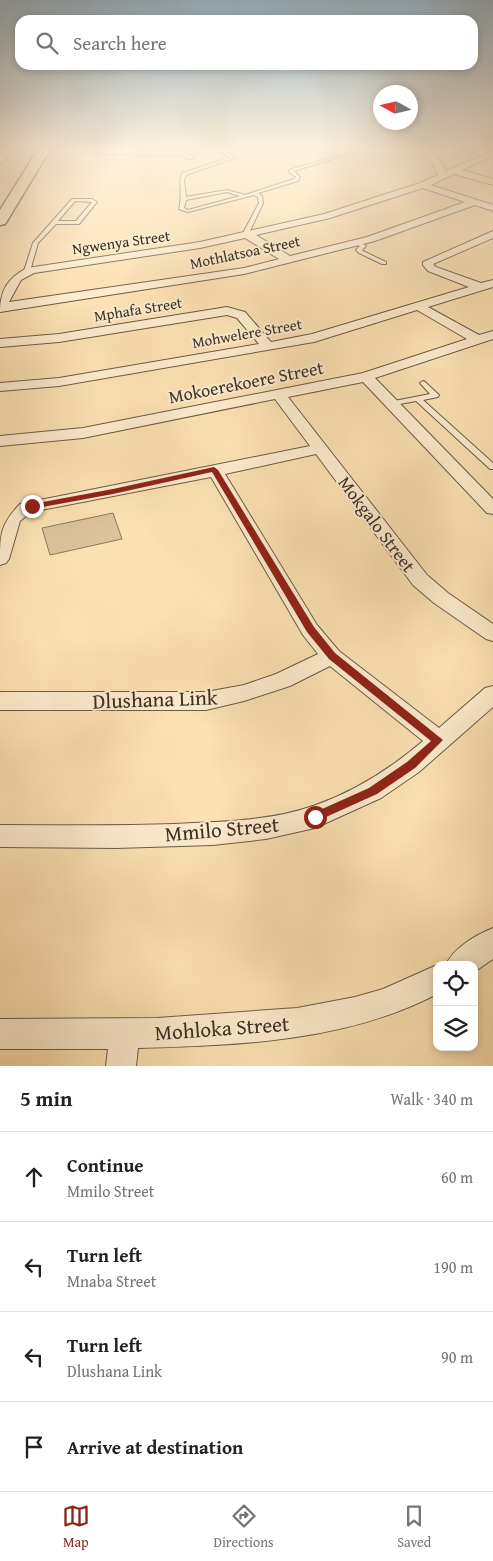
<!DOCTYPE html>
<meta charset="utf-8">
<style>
body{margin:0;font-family:"Gentium Book Plus",serif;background:#f6f6f6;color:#202124}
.controls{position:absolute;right:15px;bottom:15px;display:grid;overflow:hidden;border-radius:10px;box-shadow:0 2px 8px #0003}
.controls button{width:45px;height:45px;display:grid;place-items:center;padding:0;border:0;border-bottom:1px solid #e0e0e0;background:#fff;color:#202124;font:25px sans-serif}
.compass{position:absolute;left:373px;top:85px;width:45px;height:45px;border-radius:50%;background:#fff;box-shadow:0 2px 8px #0003;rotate:278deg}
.stop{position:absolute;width:15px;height:15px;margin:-11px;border:4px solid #8f2418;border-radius:50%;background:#fff}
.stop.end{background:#8f2418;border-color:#fff;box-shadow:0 1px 5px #0008}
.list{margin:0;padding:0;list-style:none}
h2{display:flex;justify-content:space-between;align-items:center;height:65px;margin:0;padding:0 20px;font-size:21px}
h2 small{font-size:16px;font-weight:400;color:#757577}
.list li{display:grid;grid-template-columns:32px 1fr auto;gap:15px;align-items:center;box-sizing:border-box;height:90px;padding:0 20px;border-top:1px solid #e0e0e0}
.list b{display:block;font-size:19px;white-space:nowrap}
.list p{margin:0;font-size:16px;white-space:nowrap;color:#757577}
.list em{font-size:16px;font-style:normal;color:#757577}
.icon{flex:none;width:28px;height:28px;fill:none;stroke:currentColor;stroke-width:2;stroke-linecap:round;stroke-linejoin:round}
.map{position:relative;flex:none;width:493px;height:1066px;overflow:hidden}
.search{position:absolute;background:#fff;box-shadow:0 2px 8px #0003;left:15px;right:15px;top:15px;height:55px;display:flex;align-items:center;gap:12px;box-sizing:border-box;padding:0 18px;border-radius:15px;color:#757577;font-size:19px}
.sheet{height:425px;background:#fff}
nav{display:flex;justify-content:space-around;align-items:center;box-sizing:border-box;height:70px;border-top:1px solid #e0e0e0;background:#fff;font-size:14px;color:#757577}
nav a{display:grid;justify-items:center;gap:2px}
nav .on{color:#8f2418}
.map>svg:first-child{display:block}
.green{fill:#dbc39a;stroke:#8a7a5f}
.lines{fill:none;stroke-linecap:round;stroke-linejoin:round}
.service-casing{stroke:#6a5c48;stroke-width:2}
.minor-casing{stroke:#6a5c48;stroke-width:2}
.secondary-casing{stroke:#393024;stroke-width:3}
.service{fill:#fdeccd;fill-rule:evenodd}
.minor{fill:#fdeccd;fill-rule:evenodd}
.secondary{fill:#fdeccd;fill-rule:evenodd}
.route{fill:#8f2418}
.labels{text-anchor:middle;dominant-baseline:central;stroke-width:4;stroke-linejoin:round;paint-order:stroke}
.far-street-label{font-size:15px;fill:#393024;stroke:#fdeccd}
.street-label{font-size:18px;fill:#393024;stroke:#fdeccd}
.near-street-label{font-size:21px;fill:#393024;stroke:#fdeccd}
</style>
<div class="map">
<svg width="493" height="1066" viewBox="0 0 493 1066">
<rect width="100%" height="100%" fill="#fce1b2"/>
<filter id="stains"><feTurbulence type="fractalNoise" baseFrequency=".004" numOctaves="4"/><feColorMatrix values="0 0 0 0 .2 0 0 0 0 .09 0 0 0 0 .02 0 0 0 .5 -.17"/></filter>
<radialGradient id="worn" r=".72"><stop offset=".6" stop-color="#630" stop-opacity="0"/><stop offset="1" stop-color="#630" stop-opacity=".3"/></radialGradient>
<path class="green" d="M113,513L122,539L50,555L42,528Z"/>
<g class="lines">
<defs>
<path id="service" d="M210,148H216L237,157L186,175L184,180L186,197L227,190L245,195L294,179L296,177L289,172V170L354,151L351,148H356L359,151L294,171L300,177L298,181L258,193L262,196L263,203L248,235L245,237L242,235L259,203L258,197L254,195L188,212L179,209C183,195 178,185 182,173L231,157ZM227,192L240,196L188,210L184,208L186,200Z
M72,199H92L97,202L79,224H56L38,243L30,271L25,272L24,271L33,243ZM75,201L92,202L76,221H58Z
M356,241L365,245L366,246L362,250L363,251L386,262V264H382L359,253L356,250L360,246L353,243Z
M423,381L425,382L439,395L438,397L423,400L493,463V469H490L416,401L389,406V402L430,394L420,383Z"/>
<path id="minor" d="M4,148H12L3,162L0,163V154Z
M95,148L180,151L194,157L190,160L179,155L103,154L96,153Z
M423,148H431V151L442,162L446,171L493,151V156L462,170L493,179V185L454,174L431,185L493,205V211L475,205L375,241L244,274L0,312C0,290 8,278 27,268L200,242L324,214L420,183L438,175C435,164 424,156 423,148ZM423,188L465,202L367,237L290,256L256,235L330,218ZM245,238L279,259L244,268L9,302L21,280L34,273L200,248Z
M493,231V238L433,264L436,267L481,283L493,280V287L428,307L479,335L493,331V339L375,378L493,499V514L487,513L363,382L288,397L427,575L448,593L493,624V641L486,639L434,603L413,585L316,454L225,474L317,625L339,651L439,728L485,688L493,686V707L419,772L381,798L315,828L266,839L213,845L116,848L0,847V825C58,825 116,826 174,824C220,822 270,821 313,806C354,792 390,769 423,741L330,666L290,686L244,701L206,710H0V692H206L244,685L276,674L318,654L303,635L211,477L31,512L20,521L9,559L6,563L0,565C0,534 0,525 20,504L310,446L275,399L83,438L0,446V436L83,428L363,373L467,339L417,310L314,342L59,386L0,391V383L59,378L259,344L237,318L227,315L59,342L0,347V339L59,334L227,307L245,312L271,342L312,334L469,287L428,271L423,265V262Z
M493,928V959L474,972V965H446C453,948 476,935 493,928Z
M437,965V994C345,1042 239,1045 138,1048L136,1066H106L108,1049H0V1019L157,1018L297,1008L355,997L383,989Z"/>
<path id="secondary" d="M39,148H51L7,221L5,224L0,225V210Z"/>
</defs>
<use href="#service" class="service-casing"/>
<use href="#minor" class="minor-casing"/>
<use href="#secondary" class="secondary-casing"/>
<use href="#service" class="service"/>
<use href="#minor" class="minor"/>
<use href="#secondary" class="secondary"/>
</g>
<linearGradient id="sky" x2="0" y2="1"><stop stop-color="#95aebf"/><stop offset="0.5" stop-color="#fef2dc"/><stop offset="1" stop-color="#fef2dc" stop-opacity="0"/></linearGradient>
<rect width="493" height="297" fill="url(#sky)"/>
<path class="route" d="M214,467L218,470L314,627L335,653L443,740L415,768L377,794L315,822L311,821L309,817L311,814L369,788L407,762L431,741L329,659L307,632L212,472L113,494L32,509L28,506L32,504L113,489Z"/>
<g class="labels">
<g class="far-street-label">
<text transform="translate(121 242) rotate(-8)">Ngwenya Street</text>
<text transform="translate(245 252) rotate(-12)">Mothlatsoa Street</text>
<text transform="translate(138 309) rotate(-9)">Mphafa Street</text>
<text transform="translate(247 333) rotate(-10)">Mohwelere Street</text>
</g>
<g class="street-label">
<text transform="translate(246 382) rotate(-11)">Mokoerekoere Street</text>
<text transform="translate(377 524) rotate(53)">Mokgalo Street</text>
</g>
<g class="near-street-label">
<text transform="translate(155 699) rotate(-2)">Dlushana Link</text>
<text transform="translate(222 829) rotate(-5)">Mmilo Street</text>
<text transform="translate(222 1028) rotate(-4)">Mohloka Street</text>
</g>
</g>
<rect width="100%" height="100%" filter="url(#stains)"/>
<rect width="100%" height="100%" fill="url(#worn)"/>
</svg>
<div class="controls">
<button><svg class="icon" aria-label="locate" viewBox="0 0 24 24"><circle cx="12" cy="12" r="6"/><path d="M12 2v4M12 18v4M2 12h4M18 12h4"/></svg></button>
<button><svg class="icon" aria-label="layers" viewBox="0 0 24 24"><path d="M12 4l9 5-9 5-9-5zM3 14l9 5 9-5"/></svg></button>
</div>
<svg class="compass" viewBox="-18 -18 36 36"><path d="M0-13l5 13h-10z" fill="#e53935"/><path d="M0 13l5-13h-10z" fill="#757577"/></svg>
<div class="stop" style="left:315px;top:817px"></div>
<div class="stop end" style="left:32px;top:506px"></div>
<div class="search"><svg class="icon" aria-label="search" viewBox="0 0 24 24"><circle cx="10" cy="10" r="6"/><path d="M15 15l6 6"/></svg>Search here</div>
</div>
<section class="sheet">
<h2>5 min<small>Walk · 340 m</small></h2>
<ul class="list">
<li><svg class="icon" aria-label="ahead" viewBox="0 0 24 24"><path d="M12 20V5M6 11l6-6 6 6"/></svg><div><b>Continue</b><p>Mmilo Street</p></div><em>60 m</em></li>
<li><svg class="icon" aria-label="left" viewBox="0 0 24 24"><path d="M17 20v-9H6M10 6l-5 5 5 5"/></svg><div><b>Turn left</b><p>Mnaba Street</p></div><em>190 m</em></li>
<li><svg class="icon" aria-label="left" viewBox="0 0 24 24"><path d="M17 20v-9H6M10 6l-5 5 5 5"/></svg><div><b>Turn left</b><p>Dlushana Link</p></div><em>90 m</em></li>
<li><svg class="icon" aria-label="arrive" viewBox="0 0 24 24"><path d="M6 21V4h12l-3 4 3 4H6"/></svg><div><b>Arrive at destination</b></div></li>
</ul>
</section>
<nav>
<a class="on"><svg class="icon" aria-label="map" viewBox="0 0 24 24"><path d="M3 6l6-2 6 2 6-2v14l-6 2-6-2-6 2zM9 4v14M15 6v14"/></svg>Map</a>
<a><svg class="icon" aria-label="directions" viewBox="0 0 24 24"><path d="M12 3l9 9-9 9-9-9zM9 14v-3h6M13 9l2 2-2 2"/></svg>Directions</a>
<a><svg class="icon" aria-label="saved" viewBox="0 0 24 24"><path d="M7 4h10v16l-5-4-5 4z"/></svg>Saved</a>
</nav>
